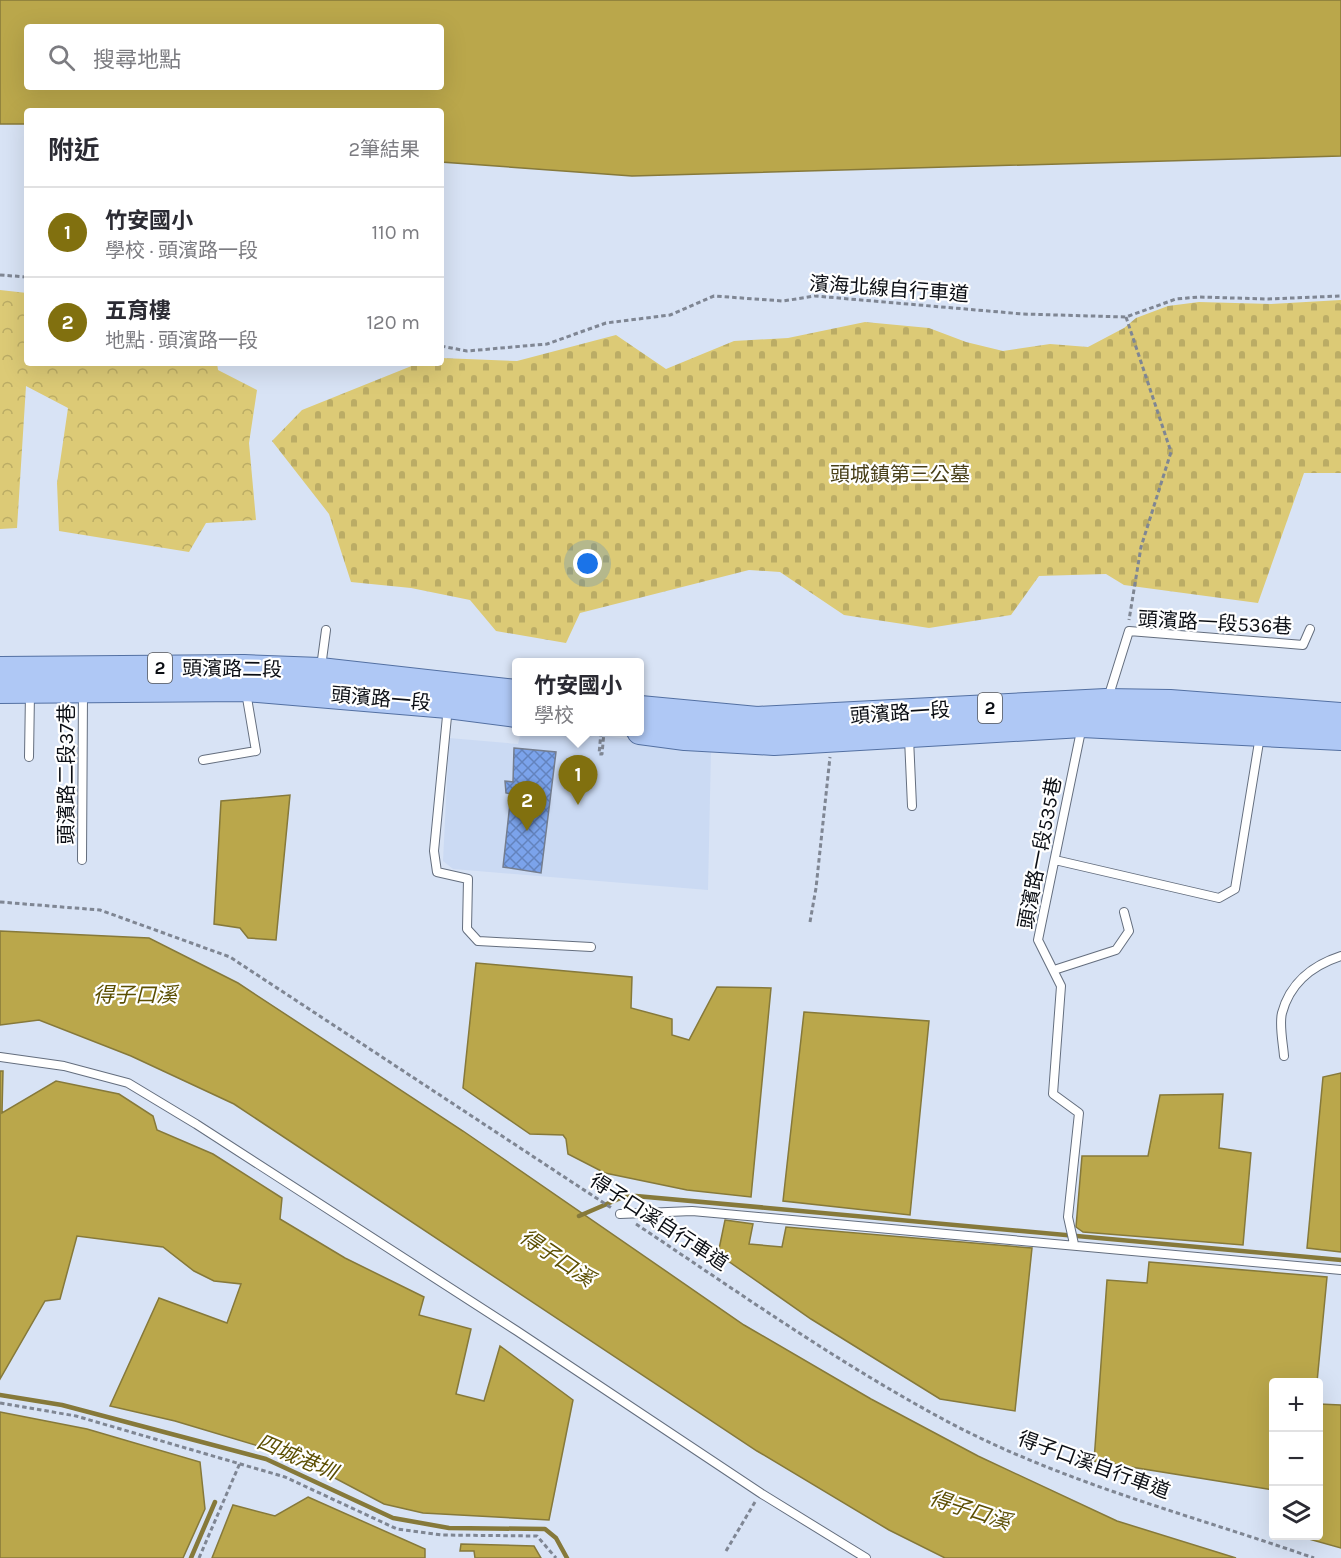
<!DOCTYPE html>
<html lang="zh-TW">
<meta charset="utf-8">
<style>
body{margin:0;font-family:Karla,"Noto Sans TC",sans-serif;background:#f7f7f7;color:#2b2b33}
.controls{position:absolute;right:18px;bottom:18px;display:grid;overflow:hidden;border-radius:6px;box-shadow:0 6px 24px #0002}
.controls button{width:54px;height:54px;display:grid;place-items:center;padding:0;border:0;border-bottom:2px solid #e1e1e2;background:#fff;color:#2b2b33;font:30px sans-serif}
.you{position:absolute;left:588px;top:564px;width:21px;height:21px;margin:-15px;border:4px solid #fff;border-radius:50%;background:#1a73e8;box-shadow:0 0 0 9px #1a73e833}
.badge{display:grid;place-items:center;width:39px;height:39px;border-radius:50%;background:#81700f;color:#fff;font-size:20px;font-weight:700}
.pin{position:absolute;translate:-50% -50px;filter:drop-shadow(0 2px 3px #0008)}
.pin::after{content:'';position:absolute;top:32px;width:21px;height:18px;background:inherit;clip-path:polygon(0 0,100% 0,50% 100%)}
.popup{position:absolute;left:512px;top:658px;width:132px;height:78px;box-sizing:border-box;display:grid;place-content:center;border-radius:6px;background:#fff;filter:drop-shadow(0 2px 4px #0005);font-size:20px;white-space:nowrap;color:#7c7c81}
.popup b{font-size:22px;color:#2b2b33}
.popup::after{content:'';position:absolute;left:50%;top:100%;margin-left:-12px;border:12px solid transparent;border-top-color:#fff}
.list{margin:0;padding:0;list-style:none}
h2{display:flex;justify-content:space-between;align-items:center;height:78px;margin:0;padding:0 24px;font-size:26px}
h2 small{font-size:20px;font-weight:400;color:#7c7c81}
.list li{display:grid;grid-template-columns:39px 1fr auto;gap:18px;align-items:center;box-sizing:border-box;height:90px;padding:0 24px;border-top:2px solid #e1e1e2}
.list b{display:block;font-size:22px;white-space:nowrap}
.list p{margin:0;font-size:20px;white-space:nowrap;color:#7c7c81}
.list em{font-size:20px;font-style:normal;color:#7c7c81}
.icon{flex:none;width:33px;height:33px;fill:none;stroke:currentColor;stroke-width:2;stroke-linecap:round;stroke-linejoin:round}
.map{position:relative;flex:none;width:1341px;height:1558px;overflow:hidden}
.search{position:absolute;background:#fff;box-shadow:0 6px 24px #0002;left:24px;top:24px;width:420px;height:66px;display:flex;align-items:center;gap:15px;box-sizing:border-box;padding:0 21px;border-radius:6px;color:#7c7c81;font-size:22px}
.panel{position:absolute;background:#fff;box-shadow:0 6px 24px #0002;left:24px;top:108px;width:420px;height:258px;border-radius:6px}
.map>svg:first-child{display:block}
.built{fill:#cbdaf3}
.forest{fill:url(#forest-crowns)}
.cemetery{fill:url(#cemetery-stones)}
.water{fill:#baa74b;stroke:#86793a;stroke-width:1.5;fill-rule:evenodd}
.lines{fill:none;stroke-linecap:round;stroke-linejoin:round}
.stream{stroke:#86793a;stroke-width:4.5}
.building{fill:url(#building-cross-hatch);stroke:#747d8e;stroke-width:1.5}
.service-casing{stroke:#646e7e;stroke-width:10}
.primary-casing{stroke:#5370a2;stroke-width:28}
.path{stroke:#7f8693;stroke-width:3;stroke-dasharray:4.5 3;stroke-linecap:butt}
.service{stroke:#fff;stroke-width:8}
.primary{stroke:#afc8f5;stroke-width:26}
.labels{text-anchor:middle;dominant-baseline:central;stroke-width:4.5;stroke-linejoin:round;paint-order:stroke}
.shield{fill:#fff;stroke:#54565a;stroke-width:1.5}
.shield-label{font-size:18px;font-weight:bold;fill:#0b0e14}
.street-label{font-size:20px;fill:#0b0e14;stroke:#fff}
.park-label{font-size:20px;fill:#483f18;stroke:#fff}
.water-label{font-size:21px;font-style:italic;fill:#5c4f03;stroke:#fff}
</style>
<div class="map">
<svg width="1341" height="1558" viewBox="0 0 1341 1558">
<defs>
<pattern id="forest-crowns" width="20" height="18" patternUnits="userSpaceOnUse" patternTransform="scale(1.5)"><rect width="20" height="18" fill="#dcca76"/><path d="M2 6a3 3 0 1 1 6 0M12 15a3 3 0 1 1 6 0" fill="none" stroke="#bbac65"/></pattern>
<pattern id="cemetery-stones" width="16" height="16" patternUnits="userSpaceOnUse" patternTransform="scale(1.5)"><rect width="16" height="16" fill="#dcca76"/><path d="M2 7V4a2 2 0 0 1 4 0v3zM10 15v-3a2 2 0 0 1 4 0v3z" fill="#bbac65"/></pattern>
<pattern id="building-cross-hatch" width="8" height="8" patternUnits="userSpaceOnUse" patternTransform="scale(1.5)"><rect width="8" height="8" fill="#7ba3eb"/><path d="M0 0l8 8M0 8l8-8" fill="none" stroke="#6383bd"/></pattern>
</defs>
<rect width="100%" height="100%" fill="#d8e3f5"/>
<path class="built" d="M521,732H575L711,750L708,890L453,869L443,861L449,738L518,744Z"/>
<path class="forest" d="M0,290L27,293V363H217L218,370L257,390L249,443L256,520L206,523L189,552L59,531L57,483L68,408L26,386L17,528L0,529Z"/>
<path class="cemetery" d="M1341,300V473H1304L1258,603L1124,585L1106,574L1039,576L1011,615L929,628L844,615L780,572L749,570L580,613L566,643L496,631L470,600L411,588L351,582L329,514L272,441L302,410L419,363H441V358L517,361L616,335L666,369L734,341L788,338L865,322L929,328L966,342L1003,351L1050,344L1088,347L1124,328L1136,318L1168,306L1199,302L1271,304Z"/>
<path class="water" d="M0,0H1341V156L632,176L441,162V111H27V124H0ZM27,27H441V87H27Z
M290,795L276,940L248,938L240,928L214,924L221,801Z
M0,931L149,938L238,983L463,1131L744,1325L871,1399L978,1456L1117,1521L1236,1558H945L889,1530L757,1451L234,1104L131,1056L39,1020L0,1025Z
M476,963L632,977L631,1008L672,1019V1035L689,1040L717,987L771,988L751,1197L687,1190L605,1173L568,1154L566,1139L563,1135L530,1134L463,1088Z
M804,1012L929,1021L910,1215L783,1201Z
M0,1071H3L2,1113L56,1081L119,1094L153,1116L157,1130L213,1154L282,1198L280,1219L345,1258L424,1297L419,1315L471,1329L456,1394L484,1401L500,1346L573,1400L549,1520L423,1513L384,1504L295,1457L175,1421L110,1406L159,1298L227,1323L241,1284L214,1281L194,1271L163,1247L77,1236L60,1299L45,1301L0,1379Z
M1341,1073V1252L1307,1248L1323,1077Z
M1223,1094L1219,1148L1251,1153L1243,1245L1083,1232L1076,1227L1082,1156H1148L1160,1095Z
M725,1220L753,1224L749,1244L782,1247L786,1227L1032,1248L1015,1411L940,1399L811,1319L718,1254Z
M1149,1262L1327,1277L1317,1382H1274L1273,1490L1094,1461L1107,1280L1147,1283Z
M1319,1404L1341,1405V1548L1305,1538V1536H1318Z
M0,1412L87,1429L200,1462L205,1509L183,1558H0Z
M308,1497L425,1549V1558H212L233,1505L275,1516Z
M461,1544L534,1546L541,1558H475L474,1551H460Z"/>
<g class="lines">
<path class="stream" d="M579,1216L623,1197L636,1196L1341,1260
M0,1395L62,1405L266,1459L393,1518L449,1528L545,1529L556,1538L567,1558
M191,1558L215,1502"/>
</g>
<path class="building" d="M514,748L556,752L541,873L503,867L511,794L506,793L505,781L513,782Z"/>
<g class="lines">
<defs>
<path id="service" d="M321,667L326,630
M1108,698L1129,631L1303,645L1310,629
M448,706L434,851L437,872L468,879L467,929L478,941L591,947
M909,738L912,806
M29,757L30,693
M203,760L256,751L246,692
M82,860L83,693
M1055,860L1219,898L1235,889L1260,736
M1054,970L1116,950L1129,931L1124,912
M1284,1056C1283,1043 1279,1025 1282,1013C1290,983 1313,965 1341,956
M0,1057L64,1066L128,1083L196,1124L517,1331L762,1494L866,1558
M620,1214L692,1211L1341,1270
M1074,1244L1068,1217L1079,1113L1053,1094L1061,986L1038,940L1082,726"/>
<path id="primary" d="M0,670L244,668L320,671L516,693
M0,690L246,688L448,705L516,714
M640,709L757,720L1106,702L1170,703L1341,716
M640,731L685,737L774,742L1082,724L1341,737"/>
</defs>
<use href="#service" class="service-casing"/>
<use href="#primary" class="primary-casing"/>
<path class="path" d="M0,275L27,277
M1126,317L1171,452L1141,547L1129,620
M441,346L467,351L547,344L606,323L670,315L714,296L783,301L815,296L1023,314L1126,317L1176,299L1200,297L1268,299L1341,296
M601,732L599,754H602L604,732
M0,902L100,910L230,957L613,1209
M810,922L816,888L830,757
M636,1224C735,1290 834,1360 939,1417C1056,1481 1188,1514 1314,1558
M0,1403L76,1416L285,1477L397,1529L442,1535L537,1536L556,1558
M726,1551L755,1502
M199,1558L240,1463"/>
<use href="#service" class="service"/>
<use href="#primary" class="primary"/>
</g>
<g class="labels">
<g class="shield">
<rect x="148" y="653" width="24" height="30" rx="4.5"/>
<rect x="978" y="693" width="24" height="30" rx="4.5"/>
</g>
<g class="shield-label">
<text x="160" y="668">2</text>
<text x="990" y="708">2</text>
</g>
<g class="street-label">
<text transform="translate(889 289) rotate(4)">濱海北線自行車道</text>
<text transform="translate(1215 623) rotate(3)">頭濱路一段536巷</text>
<text transform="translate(232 669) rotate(1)">頭濱路二段</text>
<text transform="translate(381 699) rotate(5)">頭濱路一段</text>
<text transform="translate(900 713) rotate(-4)">頭濱路一段</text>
<text transform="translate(66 774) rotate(-90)">頭濱路二段37巷</text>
<text transform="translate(1040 853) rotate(-79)">頭濱路一段535巷</text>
<text transform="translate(659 1222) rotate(33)">得子口溪自行車道</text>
<text transform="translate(1094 1465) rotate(20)">得子口溪自行車道</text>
</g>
<g class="park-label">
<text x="900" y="474">頭城鎮第三公墓</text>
</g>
<g class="water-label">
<text x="135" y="995">得子口溪</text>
<text transform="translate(557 1258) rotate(34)">得子口溪</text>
<text transform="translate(297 1457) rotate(23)">四城港圳</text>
<text transform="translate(970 1510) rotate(18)">得子口溪</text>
</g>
</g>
</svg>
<div class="controls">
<button>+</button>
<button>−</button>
<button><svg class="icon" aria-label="layers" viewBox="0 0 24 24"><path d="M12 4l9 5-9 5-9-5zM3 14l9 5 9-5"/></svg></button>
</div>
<div class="you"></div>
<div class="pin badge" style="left:578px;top:805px">1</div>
<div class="popup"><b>竹安國小</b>學校</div>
<div class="pin badge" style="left:527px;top:831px">2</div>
<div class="search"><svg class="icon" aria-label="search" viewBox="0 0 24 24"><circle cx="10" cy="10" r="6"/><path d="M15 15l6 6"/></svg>搜尋地點</div>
<section class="panel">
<h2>附近<small>2筆結果</small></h2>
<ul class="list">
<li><span class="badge">1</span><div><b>竹安國小</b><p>學校 · 頭濱路一段</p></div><em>110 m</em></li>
<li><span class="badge">2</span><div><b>五育樓</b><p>地點 · 頭濱路一段</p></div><em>120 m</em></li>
</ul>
</section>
</div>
